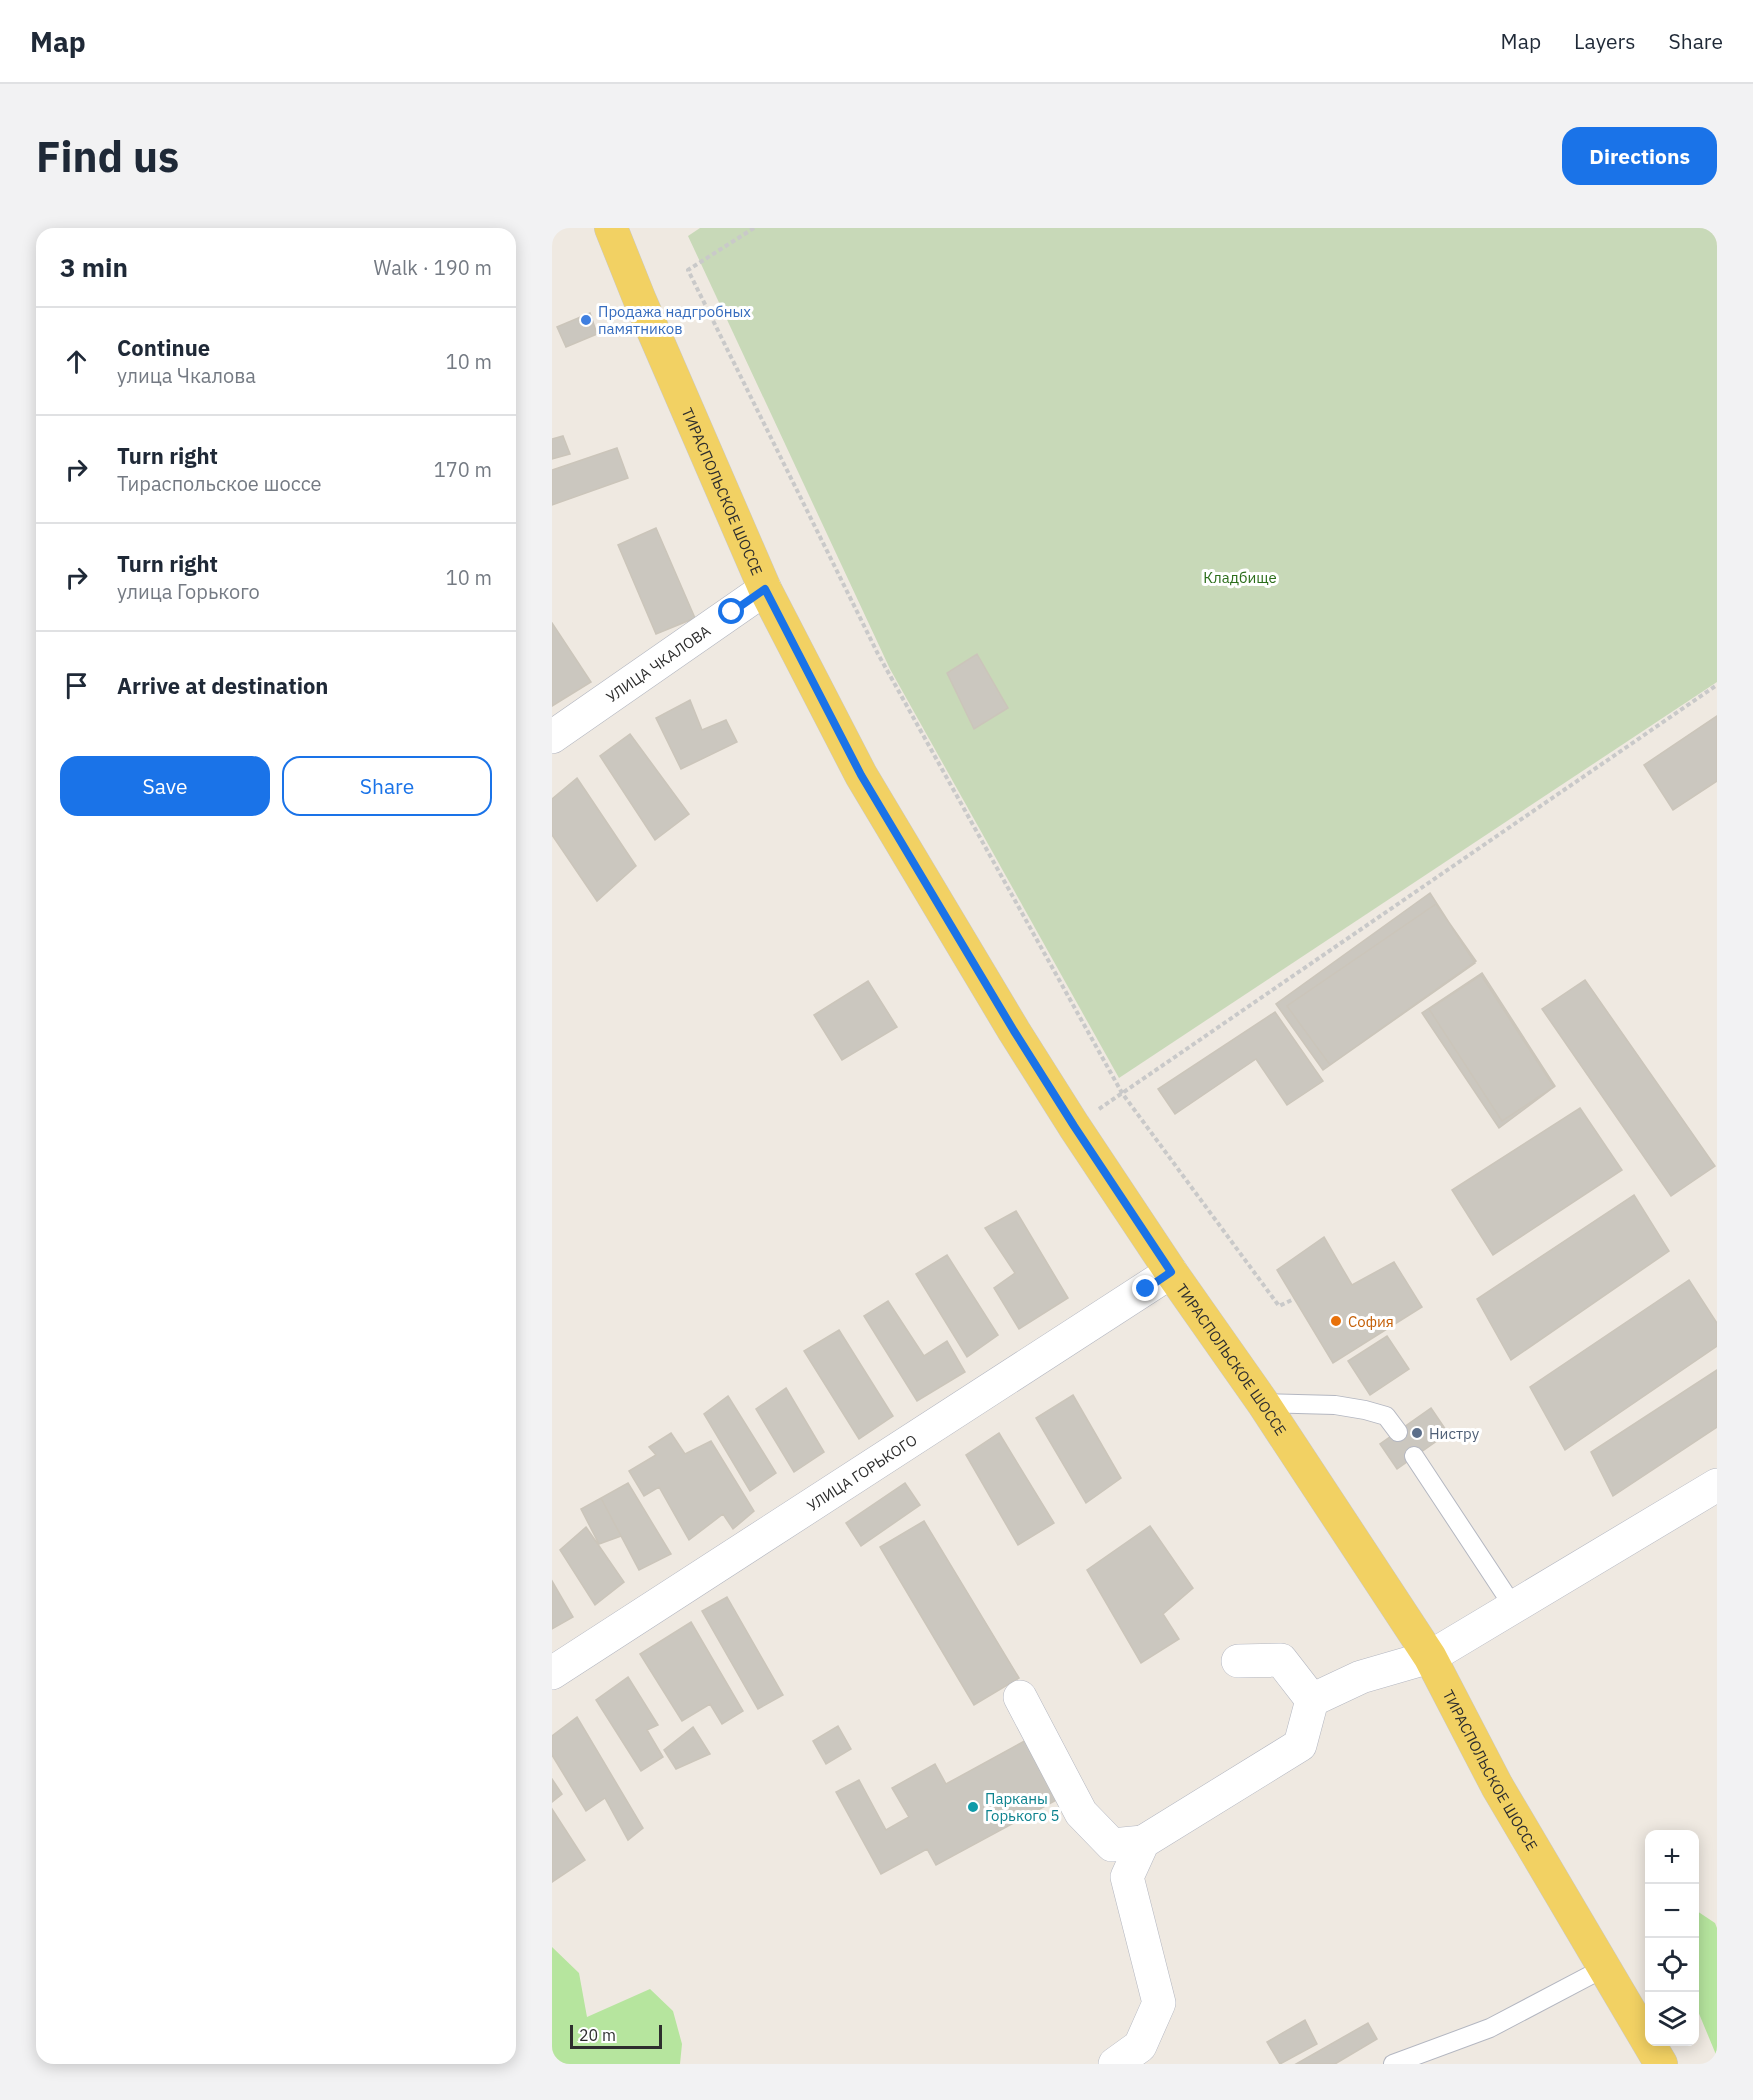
<!DOCTYPE html>
<meta charset="utf-8">
<style>
body{margin:0;font-family:"IBM Plex Sans",sans-serif;background:#f2f2f3;color:#1f2937}
.controls{position:absolute;right:18px;bottom:18px;display:grid;overflow:hidden;border-radius:12px;box-shadow:0 3px 15px #0003}
.controls button{width:54px;height:54px;display:grid;place-items:center;padding:0;border:0;border-bottom:2px solid #e0e1e3;background:#fff;color:#1f2937;font:30px sans-serif}
.scale{position:absolute;left:18px;bottom:15px;width:92px;box-sizing:border-box;padding-left:6px;border:3px solid #2e2e2e;border-top:0;font-size:16px;line-height:21px;white-space:nowrap;color:#2e2e2e;-webkit-text-stroke:4px #fff;paint-order:stroke}
.stop{position:absolute;width:18px;height:18px;margin:-14px;border:4px solid #1a73e8;border-radius:50%;background:#fff}
.stop.end{background:#1a73e8;border-color:#fff;box-shadow:0 2px 6px #0008}
.list{margin:0;padding:0;list-style:none}
h2{display:flex;justify-content:space-between;align-items:center;height:78px;margin:0;padding:0 24px;font-size:26px}
h2 small{font-size:20px;font-weight:400;color:#747a83}
.list li{display:grid;grid-template-columns:39px 1fr auto;gap:18px;align-items:center;box-sizing:border-box;height:108px;padding:0 24px;border-top:2px solid #e0e1e3}
.list b{display:block;font-size:22px;white-space:nowrap}
.list p{margin:0;font-size:20px;white-space:nowrap;color:#747a83}
.list em{font-size:20px;font-style:normal;color:#747a83}
.actions{display:flex;gap:12px;padding:18px 24px}
.actions a{flex:1;padding:14px 0;border:2px solid #1a73e8;border-radius:18px;text-align:center;font-size:21px;color:#1a73e8}
.actions .main{background:#1a73e8;color:#fff}
.icon{flex:none;width:33px;height:33px;fill:none;stroke:currentColor;stroke-width:2;stroke-linecap:round;stroke-linejoin:round}
.map{position:relative;flex:none;width:1165px;height:1836px;overflow:hidden;border-radius:18px}
header{display:flex;align-items:center;gap:36px;box-sizing:border-box;height:84px;padding:0 30px;background:#fff;border-bottom:2px solid #e0e1e3}
header strong{font-size:28px}
nav{display:flex;gap:33px;margin-inline-start:auto;font-size:21px}
.intro{display:flex;align-items:center;justify-content:space-between;box-sizing:border-box;height:144px;padding:0 36px}
h1{margin:0;font-size:42px}
.button{padding:15px 27px;border-radius:18px;background:#1a73e8;color:#fff;font-size:21px;font-weight:700}
main{display:flex;gap:36px;padding:0 36px}
aside{flex:1;background:#fff;border-radius:18px;box-shadow:0 3px 15px #0003}
.map>svg:first-child{display:block}
.green{fill:#b6e59e}
.cemetery{fill:#c8d9b8}
.building{fill:#cbc7bf;stroke:#cbc5ba;stroke-width:1.5}
.lines{fill:none;stroke-linecap:round;stroke-linejoin:round}
.lane-casing{stroke:#b4b7c1;stroke-width:20}
.street-casing{stroke:#b4b7c1;stroke-width:34}
.primary-casing{stroke:#c9c9c9;stroke-width:34}
.path{stroke:#c9c9c9;stroke-width:4;stroke-dasharray:4.5 3;stroke-linecap:butt}
.lane{stroke:#fff;stroke-width:18}
.street{stroke:#fff;stroke-width:33}
.primary{stroke:#f2d163;stroke-width:33}
.route{stroke:#1a73e8;stroke-width:8}
.shop-dot{fill:#3f7fe0;stroke:#fff;stroke-width:2}
.food-dot{fill:#e8710a;stroke:#fff;stroke-width:2}
.service-dot{fill:#5c6f8a;stroke:#fff;stroke-width:2}
.culture-dot{fill:#0f9aa8;stroke:#fff;stroke-width:2}
.labels{text-anchor:middle;dominant-baseline:central;stroke-width:6;stroke-linejoin:round;paint-order:stroke}
.shop-label{font-size:15px;fill:#366cbe;stroke:#fff;text-anchor:start}
.street-label{font-size:15px;fill:#2e2e2e;stroke:#fff}
.park-label{font-size:15px;fill:#2c6e1b;stroke:#fff}
.food-label{font-size:15px;fill:#c56008;stroke:#fff;text-anchor:start}
.service-label{font-size:15px;fill:#4e5e75;stroke:#fff;text-anchor:start}
.culture-label{font-size:15px;fill:#0d838f;stroke:#fff;text-anchor:start}
</style>
<header>
<strong>Map</strong>
<nav><a>Map</a><a>Layers</a><a>Share</a></nav>
</header>
<div class="intro"><h1>Find us</h1><a class="button">Directions</a></div>
<main>
<aside>
<h2>3 min<small>Walk · 190 m</small></h2>
<ul class="list">
<li><svg class="icon" aria-label="ahead" viewBox="0 0 24 24"><path d="M12 20V5M6 11l6-6 6 6"/></svg><div><b>Continue</b><p>улица Чкалова</p></div><em>10 m</em></li>
<li><svg class="icon" aria-label="right" viewBox="0 0 24 24"><path d="M7 20v-9h11M14 6l5 5-5 5"/></svg><div><b>Turn right</b><p>Тираспольское шоссе</p></div><em>170 m</em></li>
<li><svg class="icon" aria-label="right" viewBox="0 0 24 24"><path d="M7 20v-9h11M14 6l5 5-5 5"/></svg><div><b>Turn right</b><p>улица Горького</p></div><em>10 m</em></li>
<li><svg class="icon" aria-label="arrive" viewBox="0 0 24 24"><path d="M6 21V4h12l-3 4 3 4H6"/></svg><div><b>Arrive at destination</b></div></li>
</ul>
<div class="actions"><a class="main">Save</a><a>Share</a></div>
</aside>
<div class="map">
<svg width="1165" height="1836" viewBox="0 0 1165 1836">
<rect width="100%" height="100%" fill="#efe9e1"/>
<path class="green" d="M1142,1681L1163,1695L1165,1700V1829L1143,1776Z
M0,1719L27,1745L35,1789L98,1761L121,1783L130,1816L128,1836H0Z"/>
<path class="cemetery" d="M148,0H1165V454L567,850L338,441L136,8Z"/>
<path class="building" d="M38,85L45,106L14,119L5,99Z
M11,208L18,226L0,231V211Z
M65,220L76,250L0,277V242Z
M104,300L143,390L104,406L66,317Z
M0,395L39,454L0,478Z
M425,426L456,480L422,501L395,445Z
M138,472L150,502L174,492L185,514L129,541L104,490Z
M1165,488V553L1121,582L1092,537Z
M78,506L137,586L103,612L48,528Z
M25,550L84,638L45,673L0,607V571Z
M878,665L923,735L771,842L724,776Z
M884,676L924,733L778,837L735,778Z
M930,745L1003,858L947,900L870,785Z
M929,747L1002,859L950,893L877,781Z
M1033,752L1163,938L1119,968L990,781Z
M316,753L345,799L290,832L262,787Z
M723,784L771,853L735,877L704,831L623,886L606,861Z
M1028,880L1070,942L941,1027L900,962Z
M1082,967L1117,1023L959,1132L925,1071Z
M464,983L516,1070L467,1101L442,1060L463,1045L433,1000Z
M772,1009L800,1057L842,1034L870,1079L781,1135L725,1042Z
M395,1027L446,1107L415,1129L364,1046Z
M1137,1052L1165,1095V1118L1013,1222L978,1159Z
M336,1073L372,1128L395,1113L413,1144L365,1173L312,1088Z
M287,1102L341,1188L307,1211L252,1123Z
M835,1108L857,1141L818,1167L796,1133Z
M1165,1142V1199L1061,1268L1039,1224Z
M234,1160L272,1224L242,1244L204,1181Z
M521,1167L569,1250L534,1275L484,1190Z
M176,1168L224,1245L198,1263L152,1186Z
M879,1180L896,1205L845,1241L828,1216Z
M119,1205L133,1226L159,1213L202,1283L181,1301L171,1286L137,1312L107,1259L92,1268L77,1243L104,1227L97,1219Z
M447,1205L502,1295L466,1317L414,1227Z
M76,1255L119,1326L87,1342L49,1270Z
M353,1255L368,1277L309,1318L294,1295Z
M49,1270L69,1308L47,1316L29,1281Z
M372,1293L467,1450L422,1477L328,1319Z
M598,1298L641,1360L611,1386L627,1411L589,1435L535,1342Z
M34,1299L72,1354L43,1377L8,1322Z
M0,1353L21,1389L0,1401Z
M175,1369L231,1467L206,1481L150,1383Z
M139,1394L191,1483L170,1496L158,1476L130,1493L88,1426Z
M76,1449L106,1497L95,1502L111,1529L89,1543L44,1472Z
M25,1489L91,1600L76,1612L53,1570L34,1583L0,1527V1508Z
M286,1498L299,1521L274,1536L261,1513Z
M141,1499L158,1526L124,1541L112,1522Z
M478,1510L510,1569L384,1637L375,1621L329,1646L284,1564L307,1552L334,1602L357,1589L340,1560L383,1536L394,1556Z
M0,1551L10,1566L0,1574Z
M0,1581L33,1632L0,1654Z
M753,1792L765,1816L728,1836L715,1814Z
M816,1795L825,1811L783,1836H744Z"/>
<g class="lines">
<defs>
<path id="lane" d="M711,1175L783,1177L813,1182L834,1188L846,1204
M862,1228L961,1378
M841,1836L938,1800L1052,1740"/>
<g id="street">
<path id="s1" d="M0,509L213,361"/>
<path id="s2" d="M0,1445L619,1044"/>
<path d="M468,1469L529,1585L560,1617L591,1614"/>
<path d="M760,1472L809,1449L878,1429L1165,1257"/>
<path d="M563,1836L588,1818L607,1775L575,1649L591,1614L748,1517L760,1472L729,1432L686,1433"/>
</g>
<g id="primary">
<path id="s3" d="M59,0L87,70L213,361L309,547L462,803L522,898L619,1044L711,1175L878,1429L945,1558L1109,1836"/>
</g>
</defs>
<use href="#lane" class="lane-casing"/>
<use href="#street" class="street-casing"/>
<use href="#primary" class="primary-casing"/>
<path class="path" d="M202,0L136,42L326,426L570,865L727,1078L742,1071
M547,881L1165,457"/>
<use href="#lane" class="lane"/>
<use href="#street" class="street"/>
<use href="#primary" class="primary"/>
</g>
<g class="lines">
<path class="route" d="M180,384L213,361L309,547L462,803L522,898L619,1044L594,1061"/>
</g>
<circle class="shop-dot" cx="34" cy="92" r="6"/>
<circle class="food-dot" cx="784" cy="1093" r="6"/>
<circle class="service-dot" cx="865" cy="1205" r="6"/>
<circle class="culture-dot" cx="421" cy="1579" r="6"/>
<g class="labels">
<g class="shop-label">
<text x="46" y="83">Продажа надгробных<tspan x="46" dy="17">памятников</tspan></text>
</g>
<g class="street-label">
<text stroke="none"><textPath href="#s3" startOffset="286">ТИРАСПОЛЬСКОЕ ШОССЕ</textPath></text>
<text stroke="none"><textPath href="#s1" startOffset="129">УЛИЦА ЧКАЛОВА</textPath></text>
<text stroke="none"><textPath href="#s3" startOffset="1294">ТИРАСПОЛЬСКОЕ ШОССЕ</textPath></text>
<text stroke="none"><textPath href="#s2" startOffset="369">УЛИЦА ГОРЬКОГО</textPath></text>
<text stroke="none"><textPath href="#s3" startOffset="1780">ТИРАСПОЛЬСКОЕ ШОССЕ</textPath></text>
</g>
<g class="park-label">
<text x="688" y="349">Кладбище</text>
</g>
<g class="food-label">
<text x="796" y="1093">София</text>
</g>
<g class="service-label">
<text x="877" y="1205">Нистру</text>
</g>
<g class="culture-label">
<text x="433" y="1570">Парканы<tspan x="433" dy="17">Горького 5</tspan></text>
</g>
</g>
</svg>
<div class="controls">
<button>+</button>
<button>−</button>
<button><svg class="icon" aria-label="locate" viewBox="0 0 24 24"><circle cx="12" cy="12" r="6"/><path d="M12 2v4M12 18v4M2 12h4M18 12h4"/></svg></button>
<button><svg class="icon" aria-label="layers" viewBox="0 0 24 24"><path d="M12 4l9 5-9 5-9-5zM3 14l9 5 9-5"/></svg></button>
</div>
<div class="scale">20 m</div>
<div class="stop" style="left:180px;top:384px"></div>
<div class="stop end" style="left:594px;top:1061px"></div>
</div>
</main>
